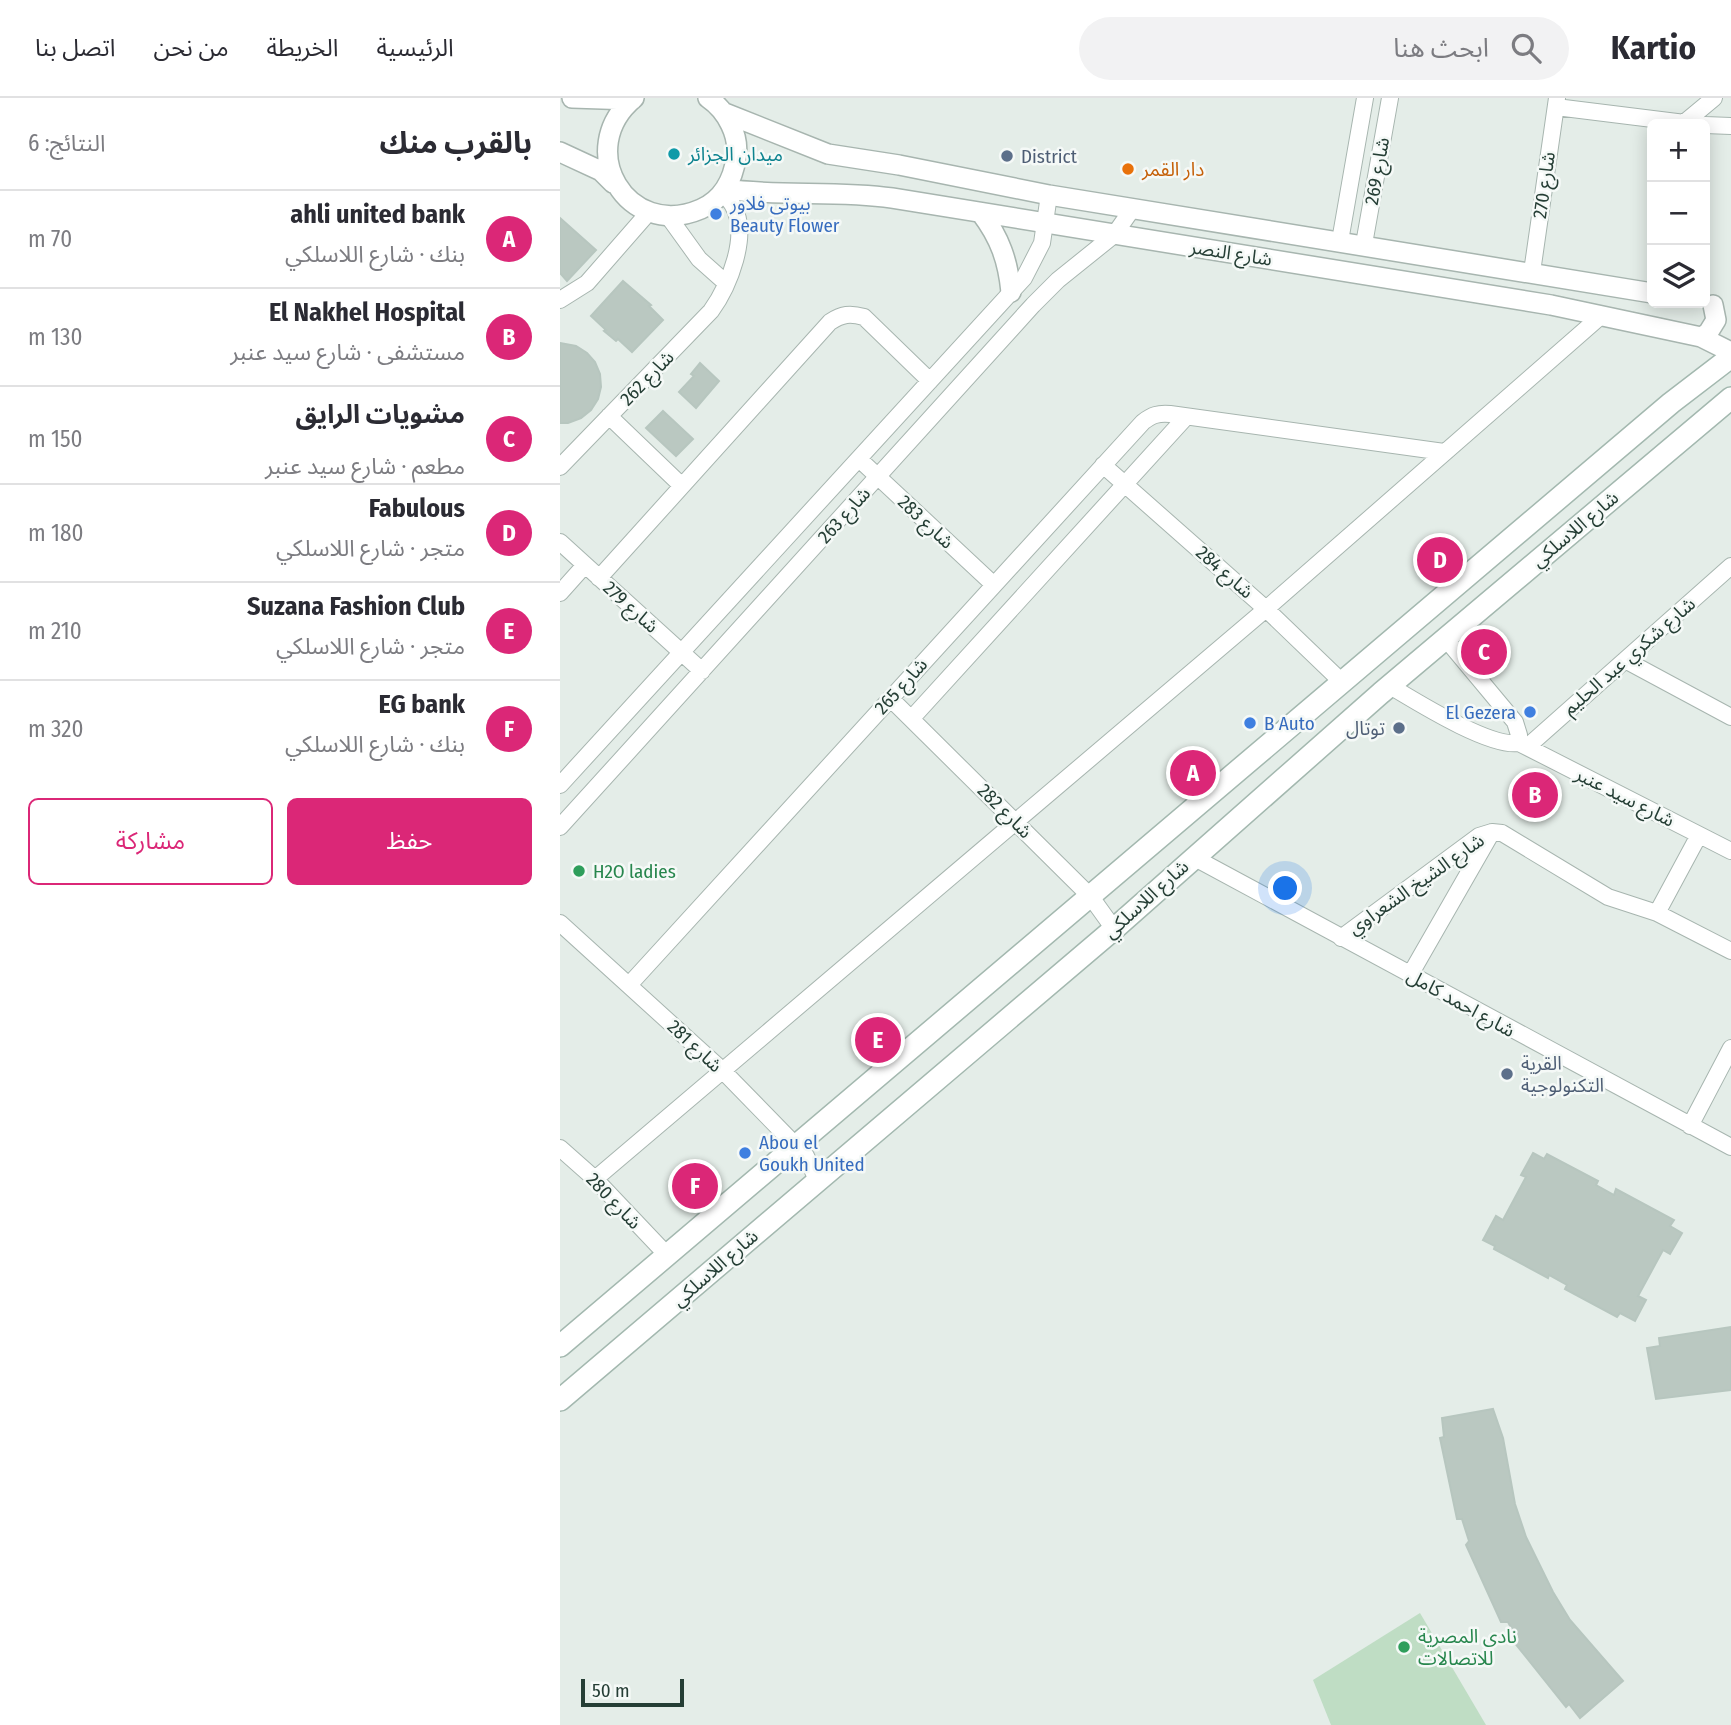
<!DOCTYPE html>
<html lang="ar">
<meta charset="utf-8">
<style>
body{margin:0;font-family:"Fira Sans Condensed","Noto Sans Arabic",sans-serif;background:#f2f2f3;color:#2b2b33;direction:rtl}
.controls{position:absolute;right:21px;top:21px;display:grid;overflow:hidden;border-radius:10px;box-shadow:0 4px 18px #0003}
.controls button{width:63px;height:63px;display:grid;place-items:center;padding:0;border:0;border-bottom:2px solid #e1e1e2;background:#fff;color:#2b2b33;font:35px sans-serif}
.scale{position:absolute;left:21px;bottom:18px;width:103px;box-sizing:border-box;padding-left:7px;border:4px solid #253e35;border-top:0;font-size:19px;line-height:24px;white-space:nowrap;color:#253e35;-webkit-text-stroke:5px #f5f9f7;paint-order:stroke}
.you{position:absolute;left:726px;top:791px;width:24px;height:24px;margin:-18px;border:5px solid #fff;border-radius:50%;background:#1a73e8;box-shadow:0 0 0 10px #1a73e833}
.badge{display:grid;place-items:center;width:46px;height:46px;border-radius:50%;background:#db2777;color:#fff;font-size:23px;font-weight:700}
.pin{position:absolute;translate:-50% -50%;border:4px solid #fff;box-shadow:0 2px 7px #0006}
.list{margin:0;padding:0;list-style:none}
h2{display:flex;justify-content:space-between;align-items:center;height:91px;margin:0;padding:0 28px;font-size:30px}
h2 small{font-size:23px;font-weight:400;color:#7c7c81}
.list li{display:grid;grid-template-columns:46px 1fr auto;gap:21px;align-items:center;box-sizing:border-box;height:98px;padding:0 28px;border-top:2px solid #e1e1e2}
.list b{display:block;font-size:26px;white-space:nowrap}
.list p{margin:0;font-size:23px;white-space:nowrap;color:#7c7c81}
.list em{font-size:23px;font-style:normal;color:#7c7c81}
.actions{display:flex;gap:14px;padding:21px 28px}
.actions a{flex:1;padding:16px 0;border:2px solid #db2777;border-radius:10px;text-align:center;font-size:24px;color:#db2777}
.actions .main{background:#db2777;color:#fff}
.icon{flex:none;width:38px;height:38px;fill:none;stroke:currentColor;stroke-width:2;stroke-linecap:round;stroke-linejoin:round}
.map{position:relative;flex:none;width:1171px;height:1627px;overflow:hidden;direction:ltr}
header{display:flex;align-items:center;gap:42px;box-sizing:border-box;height:98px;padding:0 35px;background:#fff;border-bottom:2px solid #e1e1e2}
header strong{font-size:33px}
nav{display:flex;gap:38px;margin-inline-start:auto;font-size:24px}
.search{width:490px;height:63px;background:#f2f2f3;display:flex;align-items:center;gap:18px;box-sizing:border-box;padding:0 24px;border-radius:38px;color:#7c7c81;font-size:26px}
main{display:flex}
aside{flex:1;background:#fff}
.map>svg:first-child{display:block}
.green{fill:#bfddc4}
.building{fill:#bac8c1;stroke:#b7c6bf;stroke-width:2}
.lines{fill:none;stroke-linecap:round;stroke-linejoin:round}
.minor-casing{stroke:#a7b5af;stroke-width:18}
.tertiary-casing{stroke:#a7b5af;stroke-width:22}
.secondary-casing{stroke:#a3b8af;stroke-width:24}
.minor{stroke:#fff;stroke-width:16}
.tertiary{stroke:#fff;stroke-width:19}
.secondary{stroke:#fff;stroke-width:21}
.culture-dot{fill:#0f9aa8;stroke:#f5f9f7;stroke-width:2.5}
.service-dot{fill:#5c6f8a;stroke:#f5f9f7;stroke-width:2.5}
.food-dot{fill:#e8710a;stroke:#f5f9f7;stroke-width:2.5}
.shop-dot{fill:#3f7fe0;stroke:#f5f9f7;stroke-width:2.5}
.leisure-dot{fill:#2e9e5b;stroke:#f5f9f7;stroke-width:2.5}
.labels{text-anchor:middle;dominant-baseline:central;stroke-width:5;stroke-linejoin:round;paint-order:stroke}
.culture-label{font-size:19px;fill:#0d838f;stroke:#f5f9f7;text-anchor:start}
.service-label{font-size:19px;fill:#4e5e75;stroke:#f5f9f7;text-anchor:start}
.food-label{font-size:19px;fill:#c56008;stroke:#f5f9f7;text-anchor:start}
.street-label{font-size:19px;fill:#253e35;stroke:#f5f9f7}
.shop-label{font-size:19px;fill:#366cbe;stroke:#f5f9f7;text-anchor:start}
.leisure-label{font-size:19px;fill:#27864d;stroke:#f5f9f7;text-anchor:start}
</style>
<header>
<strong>Kartio</strong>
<div class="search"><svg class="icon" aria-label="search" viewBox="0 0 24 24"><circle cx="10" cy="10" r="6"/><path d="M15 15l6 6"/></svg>ابحث هنا</div>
<nav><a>الرئيسية</a><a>الخريطة</a><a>من نحن</a><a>اتصل بنا</a></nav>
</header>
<main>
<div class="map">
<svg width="1171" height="1627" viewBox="0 0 1171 1627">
<rect width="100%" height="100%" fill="#e4ede8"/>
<path class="green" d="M860,1515L926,1627H771L753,1582Z"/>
<path class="building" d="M0,120L36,152L7,183L0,175Z
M63,183L91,207L89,208L103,222L72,254L58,241L56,243L44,233L46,232L31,218Z
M0,245L16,248L27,255L35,264L40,276L41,289L38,301L31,312L21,320L8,325H0Z
M140,265L159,283L136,310L119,294L134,278L131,276Z
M103,313L133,341L116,358L86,330Z
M973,1055L984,1061L987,1056L1038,1083L1036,1087L1054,1097L1056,1091L1114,1122L1110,1128L1122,1135L1110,1156L1103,1152L1078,1198L1086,1202L1075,1223L1060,1215L1057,1219L1005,1191L1007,1187L989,1177L988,1180L934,1151L935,1148L923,1142L936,1118L943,1122L966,1079L961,1077Z
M1171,1229V1292L1096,1301L1087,1250L1100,1248L1099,1240Z
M933,1311L943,1340L955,1406L966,1439L993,1494L1010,1522L1063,1583L1020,1620L1009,1606L1006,1609L954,1544L957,1541L948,1524H941L906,1447L909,1443L902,1421H897L880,1340L884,1339L882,1320Z"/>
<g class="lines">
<defs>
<path id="minor" d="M996,9L1133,26
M1124,25L1154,0
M1145,27L1171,28
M108,118L139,161L166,185
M780,143L805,0
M804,146L830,0
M972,174L997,0
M0,202L27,185L89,114
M49,318L122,388
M299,361L434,487
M543,367L706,511L783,585
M0,369L151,213C169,188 190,137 173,108C171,103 166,99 162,95
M0,444L142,573
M39,480L270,224C282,216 290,215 304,219L370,283
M0,495L25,467
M885,540L955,624L959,637V645
M1065,562L1171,619
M830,588C857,604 930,650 959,645L1171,753
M331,601L531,799L554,831
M352,620L626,319
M967,649L1171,468
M0,687L464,180L482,145L489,97
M0,729L473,207L498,182L554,137L573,110
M633,759L1171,1049
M1097,815L1139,737
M0,825L163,973L246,1058L257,1082
M781,840L919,738L932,734L942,735L1048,799L1097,815L1171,853
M850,877L932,734
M69,887L583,324C592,317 598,315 610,316L884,354
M1130,1028L1171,950
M0,1050L35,1081L107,1157
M35,1081L706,511L1042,217"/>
<path id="tertiary" d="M12,0L72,2
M74,0C13,51 67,143 141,111C162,102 173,82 176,60C180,38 167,13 148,0
M165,15L268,56L339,67L489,97L1092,195
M0,54L41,73L53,85
M165,91C220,99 276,92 332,100L991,207L1141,239L1171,254
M421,115C440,140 448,163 451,194
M1141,239L1148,235L1156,222L1153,207"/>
<path id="secondary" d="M0,1248L1111,305L1171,259
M0,1302L554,831L821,595L1171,300"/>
</defs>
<use href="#minor" class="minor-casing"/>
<use href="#tertiary" class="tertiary-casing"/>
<use href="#secondary" class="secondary-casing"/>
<use href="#minor" class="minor"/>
<use href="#tertiary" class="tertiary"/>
<use href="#secondary" class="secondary"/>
</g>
<circle class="culture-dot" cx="114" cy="56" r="7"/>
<g class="service-dot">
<circle cx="447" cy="58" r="7"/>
<circle cx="839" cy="630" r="7"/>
<circle cx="947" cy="976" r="7"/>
</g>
<circle class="food-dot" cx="568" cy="71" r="7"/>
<g class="shop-dot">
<circle cx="156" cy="116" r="7"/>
<circle cx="970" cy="614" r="7"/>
<circle cx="690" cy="625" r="7"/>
<circle cx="185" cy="1055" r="7"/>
</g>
<g class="leisure-dot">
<circle cx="19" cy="773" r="7"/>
<circle cx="844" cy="1549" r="7"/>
</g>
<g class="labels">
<g class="culture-label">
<text x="128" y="56">ميدان الجزائر</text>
</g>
<g class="service-label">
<text x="461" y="58">District</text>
<text x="825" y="630" text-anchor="end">توتال</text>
<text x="961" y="965">القرية<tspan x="961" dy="22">التكنولوجية</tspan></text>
</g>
<g class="food-label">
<text x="582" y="71">دار القمر</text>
</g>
<g class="street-label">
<text transform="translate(817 73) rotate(-80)">شارع 269</text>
<text transform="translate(984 87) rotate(-82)">شارع 270</text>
<text transform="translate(671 155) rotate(9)">شارع النصر</text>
<text transform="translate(87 280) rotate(-46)">شارع 262</text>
<text transform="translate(284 417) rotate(-48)">شارع 263</text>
<text transform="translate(366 424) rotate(43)">شارع 283</text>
<text transform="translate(1015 431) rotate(-40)">شارع اللاسلكي</text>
<text transform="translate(665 474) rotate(41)">شارع 284</text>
<text transform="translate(71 509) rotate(42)">شارع 279</text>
<text transform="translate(1069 558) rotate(-41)">شارع شكري عبد الحليم</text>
<text transform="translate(341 588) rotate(-48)">شارع 265</text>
<text transform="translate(1065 699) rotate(27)">شارع سيد عنبر</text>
<text transform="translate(445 713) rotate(45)">شارع 282</text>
<text transform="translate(856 786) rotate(-35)">شارع الشيخ الشعراوي</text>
<text transform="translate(586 801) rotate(-42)">شارع اللاسلكي</text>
<text transform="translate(901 905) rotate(29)">شارع احمد كامل</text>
<text transform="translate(135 948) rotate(43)">شارع 281</text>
<text transform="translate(54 1103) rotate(46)">شارع 280</text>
<text transform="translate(155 1170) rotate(-41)">شارع اللاسلكي</text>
</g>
<g class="shop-label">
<text x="170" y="105">بيوتى فلاور<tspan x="170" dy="22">Beauty Flower</tspan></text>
<text x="956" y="614" text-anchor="end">El Gezera</text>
<text x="704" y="625">B Auto</text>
<text x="199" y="1044">Abou el<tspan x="199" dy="22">Goukh United</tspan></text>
</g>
<g class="leisure-label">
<text x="33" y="773">H2O ladies</text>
<text x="858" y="1538">نادى المصرية<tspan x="858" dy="22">للاتصالات</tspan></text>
</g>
</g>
</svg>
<div class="controls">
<button>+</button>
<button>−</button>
<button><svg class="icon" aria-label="layers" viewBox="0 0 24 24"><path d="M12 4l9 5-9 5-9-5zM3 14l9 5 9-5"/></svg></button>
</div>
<div class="scale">50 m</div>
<div class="you"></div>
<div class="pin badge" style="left:633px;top:675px">A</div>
<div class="pin badge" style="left:975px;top:697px">B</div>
<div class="pin badge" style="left:924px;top:554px">C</div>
<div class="pin badge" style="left:880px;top:462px">D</div>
<div class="pin badge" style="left:318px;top:942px">E</div>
<div class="pin badge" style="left:135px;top:1088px">F</div>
</div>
<aside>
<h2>بالقرب منك<small>النتائج: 6</small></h2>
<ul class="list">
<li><span class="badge">A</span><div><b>ahli united bank</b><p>بنك · شارع اللاسلكي</p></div><em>70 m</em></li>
<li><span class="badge">B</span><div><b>El Nakhel Hospital</b><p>مستشفى · شارع سيد عنبر</p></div><em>130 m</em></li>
<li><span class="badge">C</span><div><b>مشويات الرايق</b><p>مطعم · شارع سيد عنبر</p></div><em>150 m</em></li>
<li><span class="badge">D</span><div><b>Fabulous</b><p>متجر · شارع اللاسلكي</p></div><em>180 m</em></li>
<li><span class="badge">E</span><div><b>Suzana Fashion Club</b><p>متجر · شارع اللاسلكي</p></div><em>210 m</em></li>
<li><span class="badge">F</span><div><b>EG bank</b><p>بنك · شارع اللاسلكي</p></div><em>320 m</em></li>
</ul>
<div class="actions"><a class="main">حفظ</a><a>مشاركة</a></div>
</aside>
</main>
